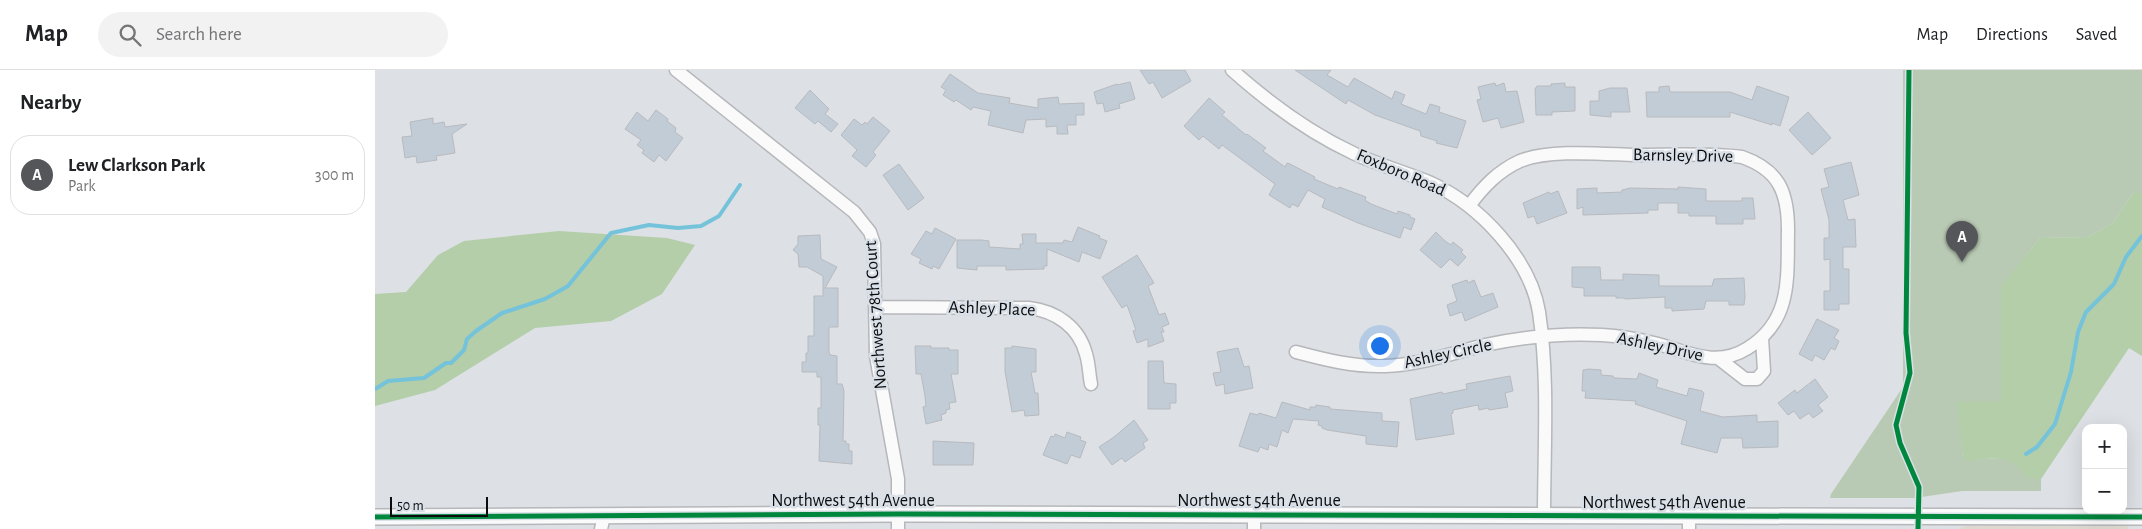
<!DOCTYPE html>
<meta charset="utf-8">
<style>
body{margin:0;font-family:"Alegreya Sans",sans-serif;background:#f2f2f2;color:#202124}
.controls{position:absolute;right:15px;bottom:15px;display:grid;overflow:hidden;border-radius:10px;box-shadow:0 5px 20px #0002}
.controls button{width:45px;height:45px;display:grid;place-items:center;padding:0;border:0;border-bottom:1px solid #e0e0e0;background:#fff;color:#202124;font:25px sans-serif}
.scale{position:absolute;left:15px;bottom:12px;width:98px;box-sizing:border-box;padding-left:5px;border:2px solid #0a0c0e;border-top:0;font-size:14px;line-height:18px;white-space:nowrap;color:#0a0c0e;-webkit-text-stroke:4px #dae0e7;paint-order:stroke}
.you{position:absolute;left:1004px;top:275px;width:18px;height:18px;margin:-12px;border:4px solid #fff;border-radius:50%;background:#1a73e8;box-shadow:0 0 0 8px #1a73e833}
.badge{display:grid;place-items:center;width:32px;height:32px;border-radius:50%;background:#545659;color:#fff;font-size:16px;font-weight:700}
.pin{position:absolute;translate:-50% -41px;filter:drop-shadow(0 1px 2px #0008)}
.pin::after{content:'';position:absolute;top:26px;width:18px;height:15px;background:inherit;clip-path:polygon(0 0,100% 0,50% 100%)}
.list{margin:0;padding:0;list-style:none}
h2{display:flex;justify-content:space-between;align-items:center;height:65px;margin:0;padding:0 20px;font-size:21px}
h2 small{font-size:16px;font-weight:400;color:#757577}
.list li{display:grid;grid-template-columns:32px 1fr auto;gap:15px;align-items:center;box-sizing:border-box;height:80px;margin:0 10px 10px;padding:0 10px;border:1px solid #e0e0e0;border-radius:20px}
.list b{display:block;font-size:19px;white-space:nowrap}
.list p{margin:0;font-size:16px;white-space:nowrap;color:#757577}
.list em{font-size:16px;font-style:normal;color:#757577}
.icon{flex:none;width:28px;height:28px;fill:none;stroke:currentColor;stroke-width:2;stroke-linecap:round;stroke-linejoin:round}
.map{position:relative;flex:none;width:1767px;height:459px;overflow:hidden}
header{display:flex;align-items:center;gap:30px;box-sizing:border-box;height:70px;padding:0 25px;background:#fff;border-bottom:1px solid #e0e0e0}
header strong{font-size:24px}
nav{display:flex;gap:28px;margin-inline-start:auto;font-size:18px}
.search{width:350px;height:45px;background:#f2f2f2;display:flex;align-items:center;gap:12px;box-sizing:border-box;padding:0 18px;border-radius:28px;color:#757577;font-size:19px}
main{display:flex}
aside{flex:1;background:#fff}
.map>svg:first-child{display:block}
.education{fill:#ded9d0}
.green{fill:#b9cab4}
.forest{fill:#b3cea9}
.lines{fill:none;stroke-linecap:round;stroke-linejoin:round}
.stream{stroke:#74c3da;stroke-width:4}
.building{fill:#c1ccd7;stroke:#b8babe}
.minor-casing{stroke:#b5b7ba;stroke-width:15}
.tertiary-casing{stroke:#b5b7ba;stroke-width:18}
.minor{stroke:#fafafb;stroke-width:12}
.tertiary{stroke:#fafafb;stroke-width:15}
.cycleway-casing{stroke:#dae0e7;stroke-width:8}
.cycleway{stroke:#00873e;stroke-width:5}
.labels{text-anchor:middle;dominant-baseline:central;stroke-width:5;stroke-linejoin:round;paint-order:stroke}
.street-label{font-size:18px;fill:#0a0c0e;stroke:#dae0e7}
</style>
<header>
<strong>Map</strong>
<div class="search"><svg class="icon" aria-label="search" viewBox="0 0 24 24"><circle cx="10" cy="10" r="6"/><path d="M15 15l6 6"/></svg>Search here</div>
<nav><a>Map</a><a>Directions</a><a>Saved</a></nav>
</header>
<main>
<aside>
<h2>Nearby<small></small></h2>
<ul class="list">
<li><span class="badge">A</span><div><b>Lew Clarkson Park</b><p>Park</p></div><em>300 m</em></li>
</ul>
</aside>
<div class="map">
<svg width="1767" height="459" viewBox="0 0 1767 459">
<rect width="100%" height="100%" fill="#dde0e4"/>
<path class="education" d="M1593,455H1753V459H1583Z"/>
<path class="green" d="M1528,0H1767V123H1758L1738,153L1713,167L1665,168L1626,217V332H1582L1588,388C1604,392 1620,385 1636,391C1649,397 1650,408 1666,409V421H1587L1540,428H1455L1456,424L1528,317Z"/>
<path class="forest" d="M1758,123H1767V286L1754,278L1666,409H1657L1649,405C1637,382 1613,389 1592,391L1588,388L1581,332L1626,331V216L1665,168L1713,167L1738,153Z
M184,161L292,168L320,175L287,224L236,251L160,258L60,320L0,336V224L31,222L63,185L89,171Z"/>
<g class="lines">
<path class="stream" d="M0,319L13,311L49,308L71,293H76L89,280L92,269L101,261L127,243L170,229L193,216L236,163L274,155L303,158L326,156L344,146L365,115
M1651,384L1662,377L1680,354L1696,302L1703,262L1711,242L1739,214L1751,187L1767,166"/>
</g>
<path class="building" d="M765,0H810L816,11L787,28L778,12L774,14Z
M920,0H956L952,5L973,17L979,8L1017,29L1020,21L1030,25L1026,34L1051,44L1055,34L1065,37L1064,42L1091,51L1082,78L1061,73L1062,71L1046,66L1045,61L1000,45L973,30L971,34Z
M575,4L603,23L635,28L634,33L663,38V29L683,27L684,34L709,33V45H701V55H692L693,64H682V56L671,57V49L651,50L648,63L613,55L616,41L598,37L596,40L581,30L579,32L568,25L571,20L566,17Z
M755,12L760,29L744,34L745,38L730,42L728,33L722,34L719,22L742,14V15Z
M1120,13L1121,16L1129,13L1131,22L1142,21L1149,52L1126,58L1123,48L1108,52L1102,30L1106,29L1103,17Z
M1190,13V17H1200V41L1177,42V45H1161L1160,19L1162,16H1176V14Z
M1294,16L1295,22H1355L1377,30L1382,16L1414,27L1405,56L1397,53V55L1355,42V47H1272L1271,22H1284V17Z
M1235,18H1252L1255,42H1236V47L1215,45V31H1224V21Z
M435,20L454,39L450,44L463,54L456,62L443,51L440,54L420,38Z
M834,28L850,42L847,45L871,65L872,64L891,78L888,81L910,97L912,93L915,94L940,107L939,109L963,119L964,117L991,127L990,130L996,134L1022,144L1023,141L1035,145V147L1040,149L1036,160L1029,157L1025,168L983,153L947,137L950,129L933,120L923,137L917,134L915,138L894,125L900,114L847,75L844,79L828,66L824,70L809,56Z
M281,40L293,49L292,51L301,58L300,62L308,68L291,91L284,85L279,92L267,83L269,80L262,75L266,70L250,59L262,42L273,51Z
M1433,42L1456,68L1437,85L1414,60Z
M498,47L515,61L498,82L501,85L491,97L477,86L482,80L466,65L479,49L487,55L490,52L492,54Z
M58,48V54L69,52L70,57L92,54L77,64L80,83L61,86L62,90L42,93L41,86L30,88L27,67L37,66L35,52Z
M1476,92L1484,125L1468,130L1473,150L1480,149L1481,177H1468V199H1474V234H1464V240H1449V221H1455V189L1449,190V168H1454V150L1446,119L1454,117L1449,99Z
M524,94L549,128L533,140L508,105Z
M1303,117L1331,119V131H1367V128H1378L1380,149H1368V154H1341V146H1314V143H1303V133H1283V140H1273V143L1208,145V137L1202,139V119L1222,118V123L1247,122V120L1255,118L1303,119Z
M1183,121L1192,143L1162,154L1159,146L1153,148L1148,133L1174,122L1175,124Z
M703,157L725,166L724,168L732,171L725,189L707,182L704,192L672,179V196H669V199L631,200V196H602V200L582,198V170H607L614,171V177L645,179V174H648L647,164H661V173H688L689,170L697,172Z
M560,158L581,169L564,199L558,196L557,199L544,193L546,189L536,184L551,161L557,164Z
M1061,162L1070,171L1076,175L1078,172L1088,180L1086,182L1091,187L1083,196L1075,189L1066,198L1045,180Z
M445,165L446,189L462,197L450,218H463V257H454V282L455,285L462,286V314H467L469,321L468,371H471V374H474V381H477V394L444,391L445,355H443V338H446V307H442V302H427V292H431V283H433V266H439V226H448V206L432,197H424L423,184L418,180L423,174V166Z
M762,185L779,213L773,216L784,245L790,243L794,254L787,257L789,262H786L789,271L773,277V269L762,273L758,261L761,260L752,235L747,238L727,207Z
M1197,197H1225L1226,210H1248V204L1284,205V216H1337L1339,209L1369,208L1370,227L1369,235H1354V231H1331L1329,239L1297,241V238H1290V227L1250,229L1249,228H1241V226H1209V218L1197,217Z
M1092,210L1093,213L1099,210L1106,227L1118,223L1123,237L1090,251L1087,242L1075,246L1072,235L1082,231L1077,215Z
M1442,249L1464,260L1459,268L1464,271L1460,280L1456,278L1449,290L1440,285L1437,291L1424,284Z
M540,276H556V278H574V280H583V304H576L581,332L574,333L575,339L571,340V343L566,345L567,350L551,354L548,337L551,336L550,326L546,304H541Z
M637,276L661,279V302H656L660,323H663L664,345L650,346L649,340L637,342L630,301V278H637Z
M863,278L869,297L874,296L878,318L850,324L849,314L841,316L838,303L846,302L842,282Z
M773,291H788L789,313L801,314V333H795V339H773Z
M1214,299L1226,300V305L1238,306L1239,308L1262,309L1264,303L1283,310L1281,317L1312,326L1314,318L1327,321L1329,323L1325,341L1348,347L1382,345V352L1403,351V377L1368,378L1367,368H1346L1342,383L1306,374L1312,351L1260,334L1261,331L1210,328L1211,321H1207L1208,300Z
M1135,306L1138,321L1130,323L1133,337L1114,340L1113,338L1104,340L1103,335L1078,340V343L1076,344L1079,364L1041,370L1035,329L1067,322L1068,324L1092,319L1091,314Z
M1440,309L1453,327L1443,335L1448,341L1438,348L1434,343L1425,349L1419,341L1413,345L1403,333L1420,320L1422,323Z
M907,332L935,340V337H941V335L955,337V339L1007,343V351L1024,352L1022,377L991,374V366L952,360L947,358V356L943,355L944,351L918,349L913,363L907,360L902,377L894,374L893,380L885,377L883,382L864,376L875,343L883,345L884,343L901,348Z
M759,350L773,370L768,373L770,378L750,392L747,388L737,395L724,377L739,367Z
M692,362L706,367L705,370L711,372L705,388L696,385L692,394L668,385L676,366L679,367L680,364L690,368Z
M558,371L599,373L598,395H558Z"/>
<g class="lines">
<defs>
<path id="minor" d="M301,0L479,142L495,162L499,174L501,286L523,409V459
M857,0C894,33 933,62 978,83C1003,95 1030,102 1056,113C1104,135 1155,188 1164,242C1174,309 1169,379 1169,446
M501,237L654,238C681,241 704,257 711,284C714,293 714,304 716,314
M921,282C951,290 979,297 1010,296C1045,295 1077,283 1110,275C1147,267 1189,263 1227,265C1244,266 1262,269 1279,273C1312,281 1340,299 1373,278C1418,250 1412,206 1413,160C1413,122 1404,100 1367,87C1332,83 1295,85 1260,85C1227,84 1175,79 1145,91C1123,101 1108,117 1094,136
M1343,288L1370,309H1382L1389,301L1387,268
M879,445V459
M226,459L229,446
M1314,459V447"/>
<path id="tertiary" d="M0,447L523,444L1767,447"/>
</defs>
<use href="#minor" class="minor-casing"/>
<use href="#tertiary" class="tertiary-casing"/>
<use href="#minor" class="minor"/>
<use href="#tertiary" class="tertiary"/>
<defs>
<path id="cycleway" d="M1534,0L1531,263L1535,303L1521,355L1525,373L1544,417L1543,459
M0,447L523,444L1767,447"/>
</defs>
<use href="#cycleway" class="cycleway-casing"/>
<use href="#cycleway" class="cycleway"/>
</g>
<g class="labels">
<g class="street-label">
<text transform="translate(1308 86) rotate(1)">Barnsley Drive</text>
<text transform="translate(1026 103) rotate(23)">Foxboro Road</text>
<text transform="translate(617 239) rotate(2)">Ashley Place</text>
<text transform="translate(501 245) rotate(-94)">Northwest 78th Court</text>
<text transform="translate(1285 277) rotate(12)">Ashley Drive</text>
<text transform="translate(1073 284) rotate(-12)">Ashley Circle</text>
<text x="478" y="431">Northwest 54th Avenue</text>
<text x="884" y="431">Northwest 54th Avenue</text>
<text x="1289" y="433">Northwest 54th Avenue</text>
</g>
</g>
</svg>
<div class="controls">
<button>+</button>
<button>−</button>
</div>
<div class="scale">50 m</div>
<div class="you"></div>
<div class="pin badge" style="left:1587px;top:192px">A</div>
</div>
</main>
